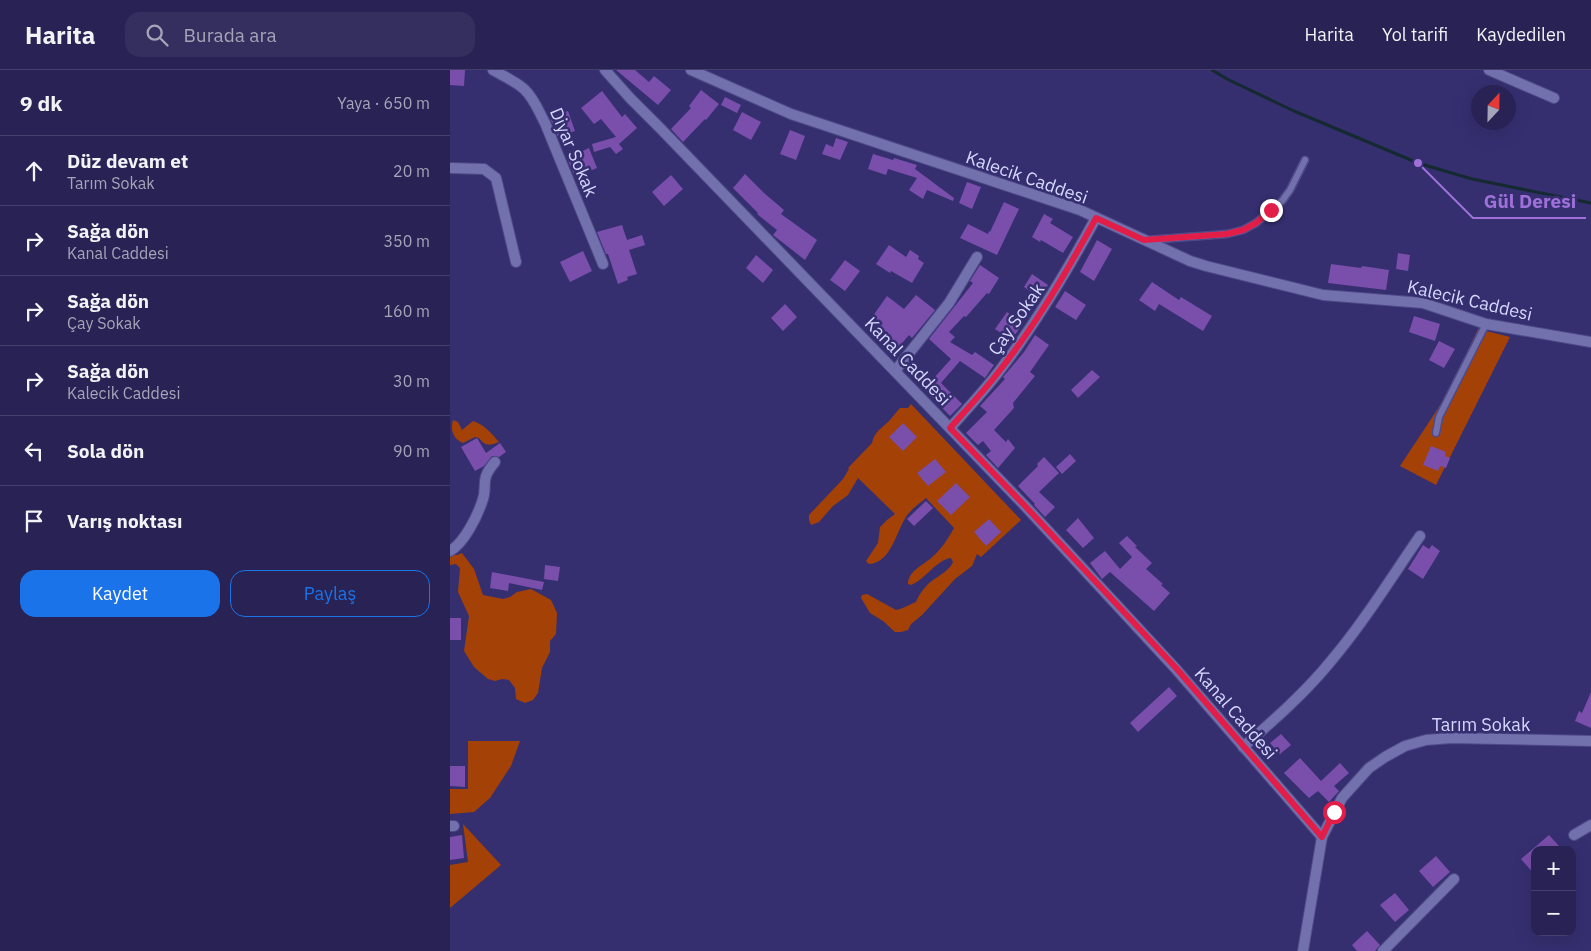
<!DOCTYPE html>
<html lang="tr">
<meta charset="utf-8">
<style>
body{margin:0;font-family:"IBM Plex Sans",sans-serif;background:#342f5e;color:#f1f3f6}
.controls{position:absolute;right:15px;bottom:15px;display:grid;overflow:hidden;border-radius:10px;box-shadow:0 5px 20px #0002}
.controls button{width:45px;height:45px;display:grid;place-items:center;padding:0;border:0;border-bottom:1px solid #44406b;background:#282354;color:#f1f3f6;font:25px sans-serif}
.compass{position:absolute;left:1021px;top:15px;width:45px;height:45px;border-radius:50%;background:#282354;box-shadow:0 5px 20px #0002;rotate:22deg}
.stop{position:absolute;width:15px;height:15px;margin:-11px;border:4px solid #e11d48;border-radius:50%;background:#fff}
.stop.end{background:#e11d48;border-color:#fff;box-shadow:0 1px 5px #0008}
.list{margin:0;padding:0;list-style:none}
h2{display:flex;justify-content:space-between;align-items:center;height:65px;margin:0;padding:0 20px;font-size:21px}
h2 small{font-size:16px;font-weight:400;color:#a5a4b8}
.list li{display:grid;grid-template-columns:32px 1fr auto;gap:15px;align-items:center;box-sizing:border-box;height:70px;padding:0 20px;border-top:1px solid #44406b}
.list b{display:block;font-size:19px;white-space:nowrap}
.list p{margin:0;font-size:16px;white-space:nowrap;color:#a5a4b8}
.list em{font-size:16px;font-style:normal;color:#a5a4b8}
.actions{display:flex;gap:10px;padding:15px 20px}
.actions a{flex:1;padding:11px 0;border:1px solid #1a73e8;border-radius:15px;text-align:center;font-size:18px;color:#1a73e8}
.actions .main{background:#1a73e8;color:#fff}
.icon{flex:none;width:28px;height:28px;fill:none;stroke:currentColor;stroke-width:2;stroke-linecap:round;stroke-linejoin:round}
.map{position:relative;flex:none;width:1141px;height:881px;overflow:hidden}
header{display:flex;align-items:center;gap:30px;box-sizing:border-box;height:70px;padding:0 25px;background:#282354;border-bottom:1px solid #44406b}
header strong{font-size:24px}
nav{display:flex;gap:28px;margin-inline-start:auto;font-size:18px}
.search{width:350px;height:45px;background:#342f5e;display:flex;align-items:center;gap:12px;box-sizing:border-box;padding:0 18px;border-radius:15px;color:#a5a4b8;font-size:19px}
main{display:flex}
aside{flex:1;background:#282354}
.map>svg:first-child{display:block}
.green{fill:#a44107}
.lines{fill:none;stroke-linecap:round;stroke-linejoin:round}
.stream{stroke:#152931;stroke-width:3}
.building{fill:#7a4eab}
.service-casing{stroke:#4f4a87;stroke-width:9}
.minor-casing{stroke:#4f4a87;stroke-width:12}
.tertiary-casing{stroke:#4f4a87;stroke-width:12}
.service{stroke:#7271ae;stroke-width:6}
.minor{stroke:#7271ae;stroke-width:10}
.tertiary{stroke:#7271ae;stroke-width:10}
.route{stroke:#e11d48;stroke-width:6}
.labels{text-anchor:middle;dominant-baseline:central;stroke-width:5;stroke-linejoin:round;paint-order:stroke}
.street-label{font-size:18px;fill:#d6d7ff;stroke:#352f70}
.leader{fill:none;stroke:#9f70d9;stroke-width:2}
.callout-dot{fill:#9f70d9;stroke:#352f70;stroke-width:2}
.callout-label{font-size:19px;text-anchor:middle;font-weight:bold;fill:#9f70d9;stroke:#352f70;stroke-width:5;stroke-linejoin:round;paint-order:stroke}
</style>
<header>
<strong>Harita</strong>
<div class="search"><svg class="icon" aria-label="search" viewBox="0 0 24 24"><circle cx="10" cy="10" r="6"/><path d="M15 15l6 6"/></svg>Burada ara</div>
<nav><a>Harita</a><a>Yol tarifi</a><a>Kaydedilen</a></nav>
</header>
<main>
<aside>
<h2>9 dk<small>Yaya · 650 m</small></h2>
<ul class="list">
<li><svg class="icon" aria-label="ahead" viewBox="0 0 24 24"><path d="M12 20V5M6 11l6-6 6 6"/></svg><div><b>Düz devam et</b><p>Tarım Sokak</p></div><em>20 m</em></li>
<li><svg class="icon" aria-label="right" viewBox="0 0 24 24"><path d="M7 20v-9h11M14 6l5 5-5 5"/></svg><div><b>Sağa dön</b><p>Kanal Caddesi</p></div><em>350 m</em></li>
<li><svg class="icon" aria-label="right" viewBox="0 0 24 24"><path d="M7 20v-9h11M14 6l5 5-5 5"/></svg><div><b>Sağa dön</b><p>Çay Sokak</p></div><em>160 m</em></li>
<li><svg class="icon" aria-label="right" viewBox="0 0 24 24"><path d="M7 20v-9h11M14 6l5 5-5 5"/></svg><div><b>Sağa dön</b><p>Kalecik Caddesi</p></div><em>30 m</em></li>
<li><svg class="icon" aria-label="left" viewBox="0 0 24 24"><path d="M17 20v-9H6M10 6l-5 5 5 5"/></svg><div><b>Sola dön</b></div><em>90 m</em></li>
<li><svg class="icon" aria-label="arrive" viewBox="0 0 24 24"><path d="M6 21V4h12l-3 4 3 4H6"/></svg><div><b>Varış noktası</b></div></li>
</ul>
<div class="actions"><a class="main">Kaydet</a><a>Paylaş</a></div>
</aside>
<div class="map">
<svg width="1141" height="881" viewBox="0 0 1141 881">
<rect width="100%" height="100%" fill="#352f70"/>
<path class="green" d="M1028,259L1060,267L986,415L950,396L989,337L1004,311Z
M461,334L571,450L531,487L527,484L522,496L505,509L472,545L461,554L458,560L451,562H445L433,551L420,543L411,528L412,525L417,524L446,540C453,539 458,535 466,532C469,524 477,513 486,508C492,504 500,499 503,492L501,488C486,490 476,509 461,515L458,514C458,502 471,496 480,489C490,481 498,469 504,458L476,428C470,433 460,440 456,447C446,462 441,493 419,494L416,491L428,473L430,457L437,450L445,444L408,408L398,425L383,436L369,452L361,455L359,450V445L393,409L399,399L398,398L422,373C424,362 432,358 439,351C443,347 446,342 450,338H458Z
M3,350L8,352L12,360L23,351C35,355 41,363 49,372C39,376 35,376 29,368L25,367L13,373C3,369 0,360 3,350Z
M12,483L24,499L33,525L53,529L60,527L67,522L81,519L101,530L107,543L106,564L100,571V582L92,598L88,623L83,630L75,633L66,629L65,618L59,610L52,609L45,611L38,609L24,597L14,581L19,546L8,522L10,498L6,494L0,495V485H7Z
M18,671H70L61,696L40,728L24,742L0,744V719H18Z
M13,754L51,795L0,838V795L18,792Z"/>
<g class="lines">
<path class="stream" d="M762,0L777,9L844,41L968,93L1022,109L1141,133"/>
</g>
<path class="building" d="M0,0H15L14,16L0,15Z
M166,0H185L199,12L204,6L221,20L208,35Z
M251,20L269,34L256,50L255,49L233,72L221,59L241,38L239,36Z
M152,21L172,47L175,44L187,58L169,74L173,79L166,84L160,77L144,82L142,74L166,67L151,49L144,54L131,38Z
M275,27L291,35L287,43L271,35Z
M118,41L125,61L108,67L100,48Z
M292,42L311,52L301,70L283,60Z
M340,60L355,66L346,90L330,84Z
M386,68L398,72L390,90L372,84L376,74L383,77Z
M139,78L147,98L125,107L117,88Z
M423,84L443,90L444,88L467,95L465,99L504,128L503,131L477,120L473,129L459,120L467,108L438,99L436,105L418,99Z
M295,104L314,123L334,140L331,144L367,170L355,190L323,165L327,160L307,144L308,143L283,118Z
M221,105L233,119L214,136L202,122Z
M517,112L531,117L522,139L509,133Z
M554,132L569,139L547,185L510,168L518,154L538,164L539,161L540,162Z
M594,144L603,149L600,153L623,167L613,183L591,170L590,172L582,167Z
M172,155L177,170L192,165L195,175L179,180L187,204L177,207L178,210L168,214L158,184H156L147,162Z
M647,170L662,179L644,211L630,202Z
M439,175L456,187L460,180L469,186L468,189L474,193L462,213L441,201L440,203L426,194Z
M133,181L142,201L120,212L110,192Z
M948,183L960,185L958,201L946,199Z
M306,185L323,200L313,213L296,198Z
M395,190L410,201L395,221L380,210Z
M881,194L911,198L912,196L939,200L936,220L878,213Z
M530,195L549,208L539,224L537,223L516,247L514,246L499,262L505,267L500,272L522,285L525,282L544,295L535,308L510,291L491,313L512,334L500,346L474,319L501,289L479,269L523,213L520,211Z
M582,204L598,215L589,228L574,217Z
M702,212L729,230L731,227L762,246L753,261L709,234L705,241L689,230Z
M615,221L636,235L626,250L605,237Z
M466,225L485,240L462,268L459,265L448,278L435,267L438,263L420,250L437,226L454,239Z
M335,234L347,247L333,261L321,248Z
M557,242L573,254L561,270L545,259Z
M964,246L990,254L985,271L959,262Z
M585,265L599,275L580,302L585,306L563,333L564,338L544,360L556,372L558,369L565,378L548,398L536,385L541,381L533,371L528,375L516,363L537,342L530,336L555,309L553,307L574,282Z
M989,271L1005,279L994,298L979,290Z
M642,300L650,307L628,328L621,320Z
M453,353L467,367L453,381L439,367Z
M27,368L36,383L50,373L56,382L49,387L42,386L34,396L25,401L11,377Z
M981,376L996,382L995,386L1000,388L996,398L990,396L988,401L973,395Z
M620,384L626,391L612,404L606,397Z
M594,387L609,403L589,422L605,437L595,447L584,435L585,434L568,416L588,396L587,394Z
M485,389L496,402L478,416L467,403Z
M506,413L520,427L501,445L487,431Z
M476,431L483,438L464,456L457,449Z
M628,448L644,468L633,478L616,460Z
M539,449L551,462L536,476L524,462Z
M677,466L687,476L685,477L702,493L696,499L713,514L711,515L720,523L704,541L660,502L652,509L640,493L655,481L670,499L682,487L669,473Z
M973,475L979,479L982,475L990,481L973,509L958,499Z
M95,495L110,497L108,511L94,509Z
M42,502L94,512L92,520L59,513L58,521L40,518Z
M0,548H11V570H0Z
M719,617L727,626L688,662L680,653Z
M1141,622V658L1125,651L1129,641L1132,643Z
M831,664L841,675L830,684L820,673Z
M850,688L871,711L890,693L899,703L884,716L889,721L879,732L868,721L859,728L834,703Z
M0,696H15V717L0,716Z
M12,765L14,788L0,790V767Z
M1099,765L1109,776L1104,780H1085V805L1071,789Z
M986,786L1000,802L983,817L969,801Z
M945,823L959,840L945,852L930,835Z
M917,861L930,875L925,881H907L902,875Z"/>
<g class="lines">
<defs>
<path id="service" d="M697,170L777,164L793,160L806,153L832,131L840,120L855,90
M986,363L989,347L1036,254"/>
<path id="minor" d="M43,0C53,6 65,11 74,19C84,28 89,42 95,53L153,194
M1039,0L1104,28
M0,98L34,99L46,108L66,192
M445,301L499,233L527,187
M500,358C517,339 535,320 550,300C587,252 617,201 646,148
M0,481C14,473 27,447 32,432C39,414 28,412 45,392
M793,677C824,650 855,623 881,591C914,552 941,508 970,466
M0,756H4
M1124,765L1141,755
M853,881L872,767L892,728L919,698L935,687L955,676L976,670L1001,668L1141,671
M933,881L1004,809"/>
<path id="tertiary" d="M155,0L180,28L210,58L576,437L725,598L872,767
M241,0L341,44L630,140L740,191L756,196L873,225L973,233L1036,254L1141,272"/>
</defs>
<use href="#service" class="service-casing"/>
<use href="#minor" class="minor-casing"/>
<use href="#tertiary" class="tertiary-casing"/>
<use href="#service" class="service"/>
<use href="#minor" class="minor"/>
<use href="#tertiary" class="tertiary"/>
</g>
<g class="lines">
<path class="route" d="M821,140L806,153L793,160L777,164L694,170L646,148C617,201 587,253 550,300C535,320 517,339 500,358L576,437L726,598L872,767L884,742"/>
</g>
<g class="labels">
<g class="street-label">
<text transform="translate(124 82) rotate(67)">Diyar Sokak</text>
<text transform="translate(577 107) rotate(19)">Kalecik Caddesi</text>
<text transform="translate(1020 230) rotate(13)">Kalecik Caddesi</text>
<text transform="translate(566 249) rotate(-55)">Çay Sokak</text>
<text transform="translate(458 291) rotate(46)">Kanal Caddesi</text>
<text transform="translate(786 643) rotate(49)">Kanal Caddesi</text>
<text x="1031" y="654">Tarım Sokak</text>
</g>
</g>
<path class="leader" d="M968 93L1023 148H1136"/>
<circle class="callout-dot" cx="968" cy="93" r="5"/>
<g class="callout-label">
<text x="1080" y="138">Gül Deresi</text>
</g>
</svg>
<div class="controls">
<button>+</button>
<button>−</button>
</div>
<svg class="compass" viewBox="-18 -18 36 36"><path d="M0-13l5 13h-10z" fill="#e53935"/><path d="M0 13l5-13h-10z" fill="#a5a4b8"/></svg>
<div class="stop" style="left:884px;top:742px"></div>
<div class="stop end" style="left:821px;top:140px"></div>
</div>
</main>
